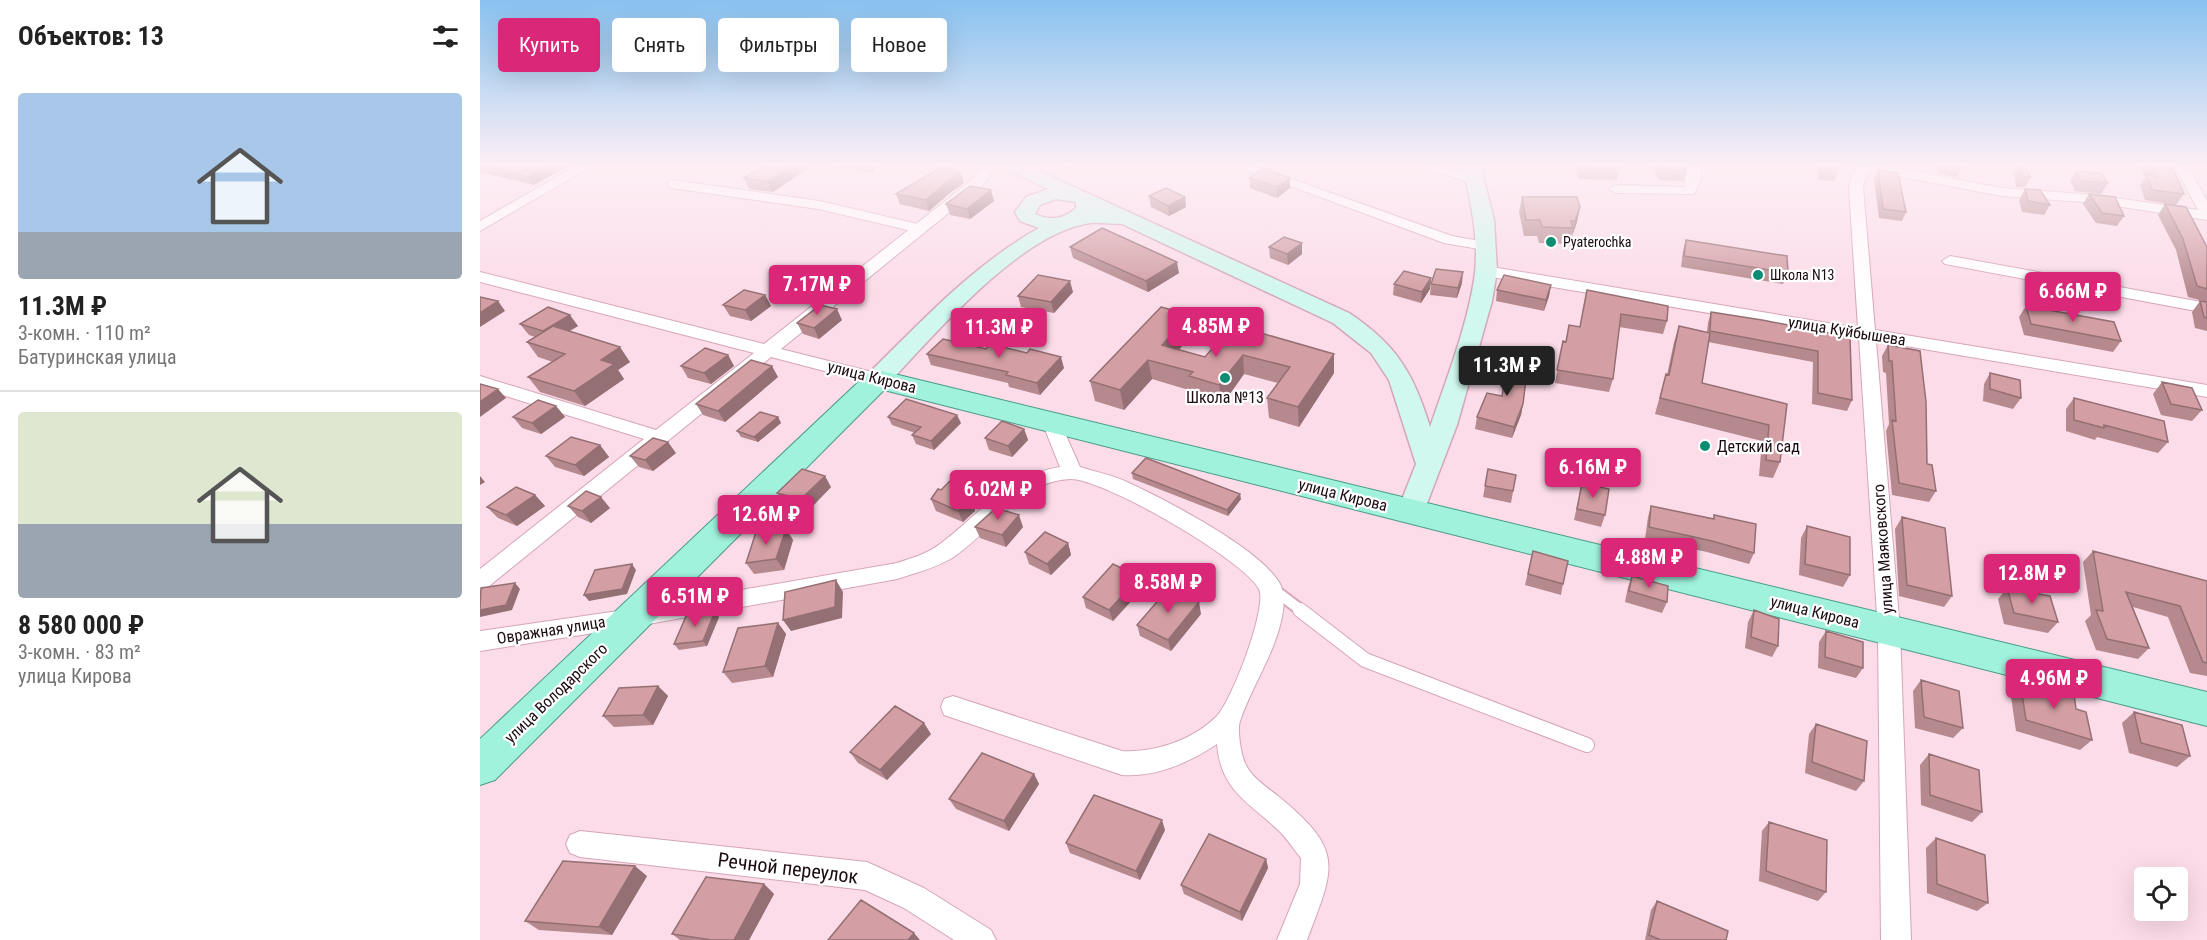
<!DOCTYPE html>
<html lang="ru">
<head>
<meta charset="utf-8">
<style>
	:root { --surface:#fff; --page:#f6f6f6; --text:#222; --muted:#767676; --line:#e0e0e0; --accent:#db2777 }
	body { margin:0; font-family:"Roboto Condensed",sans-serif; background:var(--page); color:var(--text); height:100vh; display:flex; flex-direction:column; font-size:22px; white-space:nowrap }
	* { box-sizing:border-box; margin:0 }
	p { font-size:20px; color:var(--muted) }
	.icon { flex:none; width:33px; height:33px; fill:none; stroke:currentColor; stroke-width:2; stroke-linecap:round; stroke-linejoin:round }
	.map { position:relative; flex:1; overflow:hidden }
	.sheet { display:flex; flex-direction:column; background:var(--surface); width:480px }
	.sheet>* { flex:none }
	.guide { position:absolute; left:18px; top:18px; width:570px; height:54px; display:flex; gap:12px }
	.buttons { position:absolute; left:1654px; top:867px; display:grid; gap:12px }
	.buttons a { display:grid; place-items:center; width:54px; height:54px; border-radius:6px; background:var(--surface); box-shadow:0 6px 24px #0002; font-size:30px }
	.price { position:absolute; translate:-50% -51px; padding:0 14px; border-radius:6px; background:var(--accent); color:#fff; font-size:20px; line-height:39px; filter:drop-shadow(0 2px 3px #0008) }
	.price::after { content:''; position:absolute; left:50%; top:36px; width:18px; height:14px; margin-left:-9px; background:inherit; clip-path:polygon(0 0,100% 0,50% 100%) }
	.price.on { background:#222; color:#fff }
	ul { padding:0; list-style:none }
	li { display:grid; align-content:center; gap:12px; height:318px; padding:0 18px }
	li+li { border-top:2px solid var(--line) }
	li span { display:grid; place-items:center; height:186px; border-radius:6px; color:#555 }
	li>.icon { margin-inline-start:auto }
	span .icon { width:108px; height:108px; fill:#fffc; stroke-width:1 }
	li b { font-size:26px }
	h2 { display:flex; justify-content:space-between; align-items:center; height:72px; padding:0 18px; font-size:26px }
	.tag { padding:0 21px; border-radius:6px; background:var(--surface); box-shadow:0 6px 24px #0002; font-size:21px; line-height:54px }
	.tag.on { background:var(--accent); color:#fff }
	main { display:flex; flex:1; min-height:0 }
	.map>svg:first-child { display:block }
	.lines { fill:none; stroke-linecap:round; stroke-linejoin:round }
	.lane-far2-casing { stroke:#d6a5b9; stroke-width:10 }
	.lane-far1-casing { stroke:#d6a5b9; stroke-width:14 }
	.lane-casing { stroke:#d6a5b9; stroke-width:16 }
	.street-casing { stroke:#d6a5b9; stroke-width:2 }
	.secondary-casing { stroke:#d6a5b9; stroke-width:3 }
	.primary-casing { stroke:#489b86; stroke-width:2 }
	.lane-far2 { stroke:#fff; stroke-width:8 }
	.lane-far1 { stroke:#fff; stroke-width:10 }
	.lane { stroke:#fff; stroke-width:14 }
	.street { fill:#fff; fill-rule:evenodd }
	.secondary { fill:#d0f8ee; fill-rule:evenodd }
	.primary { fill:#a0f2dc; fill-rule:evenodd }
	.wall { fill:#b5898d }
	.shaded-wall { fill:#946f73 }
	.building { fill:#d39fa4; stroke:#946f73; stroke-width:1.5 }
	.poi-dot { fill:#0c8c72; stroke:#fff; stroke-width:2 }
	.labels { text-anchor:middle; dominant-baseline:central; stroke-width:4.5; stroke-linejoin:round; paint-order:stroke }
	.far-poi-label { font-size:14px; fill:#1a0a11; stroke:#fff; text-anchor:start }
	.street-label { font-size:16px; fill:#1a0a11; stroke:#fff }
	.poi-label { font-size:16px; fill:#1a0a11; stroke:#fff }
	.near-street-label { font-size:20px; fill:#1a0a11; stroke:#fff }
</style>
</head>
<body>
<main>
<section class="sheet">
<h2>Объектов: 13<svg class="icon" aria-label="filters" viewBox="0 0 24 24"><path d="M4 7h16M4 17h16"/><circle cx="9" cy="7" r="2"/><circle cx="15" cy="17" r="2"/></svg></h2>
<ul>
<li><span style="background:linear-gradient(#a9c7e8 75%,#9aa5b1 0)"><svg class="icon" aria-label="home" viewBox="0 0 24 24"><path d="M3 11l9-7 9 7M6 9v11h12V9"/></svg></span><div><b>11.3M ₽</b><p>3-комн. · 110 m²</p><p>Батуринская улица</p></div></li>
<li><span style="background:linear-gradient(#dfe7d0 60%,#9aa5b1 0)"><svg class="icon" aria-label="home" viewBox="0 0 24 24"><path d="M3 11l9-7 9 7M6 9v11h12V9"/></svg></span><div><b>8 580 000 ₽</b><p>3-комн. · 83 m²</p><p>улица Кирова</p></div></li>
</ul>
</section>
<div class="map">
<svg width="1727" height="940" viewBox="0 0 1727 940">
	<rect width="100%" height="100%" fill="#fbdce8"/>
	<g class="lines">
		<g class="lane-far2-casing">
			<path id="lane-far2" d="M192 184 339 205 437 228"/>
		</g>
		<g class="lane-far1-casing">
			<path id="lane-far1" d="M793 589 822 611"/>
		</g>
		<g class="lane-casing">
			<path id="lane" d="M820 610 885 660 1107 745"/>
		</g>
		<g class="street-casing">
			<path id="street" d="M99 164H115L0 231V221Z
				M505 164H518L503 185 301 349 404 375 407 379 404 383 398 385 291 357 8 587 0 590V569L164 439 0 388V376L176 430 274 353 0 282V272L284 344 493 179Z
				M770 164 972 236 1005 242 1012 246 1005 250 964 243 767 170 765 167Z
				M931 164H951L999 177 1001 180 994 184Z
				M1208 164H1221V180L1214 194 1136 193 1129 189 1136 185 1204 187Z
				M1371 164H1395L1522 188 1616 195 1718 210 1694 164H1707L1727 201V220L1616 203 1522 196 1390 171 1386 176 1383 187 1395 330 1727 385V397L1396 341 1420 630 1431 940H1401L1398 630 1379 338 1006 276 998 271 1006 266 1378 328 1369 187 1372 175 1378 168Z
				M1470 256 1727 303V313L1465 264 1462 261Z
				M571 416 578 418 580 422 600 467C615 472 633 475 647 482 686 500 781 549 800 584 804 591 804 604 803 611 797 651 773 683 760 721 757 730 761 756 766 765 772 778 788 788 798 796 865 851 855 866 827 940H797L820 884 821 858C813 848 806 837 797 829 766 800 741 790 737 744 708 763 677 777 642 775L464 715 461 707 464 699 473 696 642 751C675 753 713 740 737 716 751 702 788 607 779 589 764 560 623 478 590 479 539 481 511 533 472 558 455 568 436 573 417 579L152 627 0 651V631L152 609 417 563C432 558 447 554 460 544 500 514 527 475 580 467L562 422 564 418Z
				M100 831 387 862 444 888 511 930 516 940H474L424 908 385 890 100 857 90 853 86 844 90 835Z"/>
		</g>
		<g class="secondary-casing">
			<path id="secondary" d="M521 164H544L869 313C916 344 934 374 950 427 966 381 989 321 995 273 999 236 990 199 982 164H1000L1014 220 1017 271 1012 301 977 425 941 519 931 522 921 519 917 512 936 464 909 380 891 353 853 323 642 224C632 224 620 222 610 223 540 233 454 335 407 385L398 387 389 385 386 379 389 373C442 321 493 265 559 228L540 221 535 212 546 197 568 189 524 168ZM576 199 596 202V208C584 219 570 221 555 214L560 205Z"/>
		</g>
		<g class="primary-casing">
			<path id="primary" d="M398 370 1727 692V726L404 390 15 780 0 785V739L388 373Z"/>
		</g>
		<use href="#lane-far2" class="lane-far2"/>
		<use href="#lane-far1" class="lane-far1"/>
		<use href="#lane" class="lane"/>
		<use href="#street" class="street"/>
		<use href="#secondary" class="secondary"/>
		<use href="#primary" class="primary"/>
	</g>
	<path class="wall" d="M0 164H91L54 185 0 172Z
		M287 164 293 192 269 189 264 178Z
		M335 164H396L394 173Z
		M580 164H600L590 168Z
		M1093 164H1136L1140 170 1137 180 1099 179Z
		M1171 164H1203L1206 171 1203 181 1179 180Z
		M1337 164H1358V170L1354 181 1339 180Z
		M1454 164H1480L1482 167 1477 177 1458 174Z
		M1537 164H1542L1551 177 1545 187H1536L1533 170Z
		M1657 164H1690L1704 194 1696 205 1665 200 1660 185 1665 177Z
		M1398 170 1426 212 1422 221 1399 218 1394 179Z
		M1596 171 1628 183 1621 194 1595 191 1590 181Z
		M481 173 484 183 471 192 449 211 420 204 416 194Z
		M769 178H810V188L797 198 770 188Z
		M1545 189 1570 205 1564 215 1542 212 1539 200Z
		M1609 194 1644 216 1637 226 1616 223 1603 204Z
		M669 196 705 197 706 207 689 216 671 207Z
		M1042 197 1100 207 1097 222 1091 237 1090 244 1059 243 1057 236H1044L1039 212Z
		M514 201 490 219 470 215 466 204Z
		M1685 204 1727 247V331L1715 328 1712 312 1720 301 1727 302 1708 297 1696 250 1678 215Z
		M1206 240 1308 273 1303 284 1201 267 1203 251Z
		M590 247 699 273 668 292 593 258Z
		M789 247 822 254 808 265 790 258Z
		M951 278 950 289 941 303 913 295 914 284Z
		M982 283 977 298 950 295 951 284Z
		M1071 285 1069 296 1064 311 1016 301 1017 290Z
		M1107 290 1187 321 1183 334 1139 327 1133 379 1129 392 1075 383 1083 341H1086L1100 327Z
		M593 292 574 313 541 307 538 296Z
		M285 295 291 306 271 321 250 316 243 305Z
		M1546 306 1641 341 1633 352 1544 335 1539 317Z
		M1231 312 1370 337 1372 400 1367 411 1332 404 1333 362 1228 342 1222 383 1307 404 1300 462 1293 478 1279 476 1282 441 1175 414 1186 374 1187 375 1194 342 1199 326 1227 332 1228 323Z
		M362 320 339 339 323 334 317 323Z
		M40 324 98 326 89 331 150 362 138 370 144 379 105 406 60 392 48 377 73 362 58 357 47 342 55 337 49 335Z
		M749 329 854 354V373L819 427 789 418 787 398 798 383 764 374 742 405 712 396V391L672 379 644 410 615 401 610 381 712 334 699 350 725 357Z
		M1408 345 1456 491 1449 502 1412 495 1406 431 1409 424 1406 373 1403 372 1402 356Z
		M506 349 547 353 584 368 560 395 529 387 528 383 451 365 447 354Z
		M248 355 254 366 231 384 208 378 201 366Z
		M1510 373 1541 398 1533 409 1503 401 1504 384Z
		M298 377 245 422 223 415 216 404Z
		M1682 382 1722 410 1712 421 1681 415 1673 394Z
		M1022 396 1043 404 1041 415 1032 438 995 429 997 417Z
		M1594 398 1688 442 1678 453 1617 437 1615 440 1586 431V409Z
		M76 406 85 417 61 434 42 428 33 417Z
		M298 417 301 423 278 442 261 437 257 431Z
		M408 417 481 423 454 450 436 444 432 435 435 433 412 425Z
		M544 429 548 440 532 457 509 450 505 438Z
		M120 445 129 457 104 476 75 467 66 456Z
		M196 453 173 471 159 467 150 456Z
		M652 473 761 499 748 516 653 479Z
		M1036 475 1031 503 1003 497 1005 486Z
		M1102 483 1125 515 1121 527 1094 520Z
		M351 487 328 511 304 504 297 493Z
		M55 495 65 506 37 526 18 518 7 507Z
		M496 498 492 503 495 511 483 522 456 511 451 499Z
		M88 506 130 508 111 523 98 517Z
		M1171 506 1233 519 1234 515 1274 553 1269 564 1227 552 1165 539 1168 517Z
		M1422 517 1472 596 1464 607 1419 596 1415 529Z
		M1327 526 1370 575 1363 587 1319 575 1321 538Z
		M495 527H543L526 547 500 538Z
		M306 529 313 540 304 570 274 574 266 563Z
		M588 543 591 555 571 575 549 564 545 552Z
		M1053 551 1083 584 1081 595 1045 585Z
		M1613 551 1727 581V676L1710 673 1688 617 1653 607 1669 648 1658 659 1616 650 1605 621 1611 615 1603 562Z
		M1152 576 1187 602 1182 613 1145 602 1148 587Z
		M660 577 663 588 633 621 606 608 603 597Z
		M1527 588 1578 622 1568 633 1524 624 1518 599Z
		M1274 610 1298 646 1292 657 1265 648 1268 622Z
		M721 614 691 651 660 636 657 625Z
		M239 617 227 646 199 650 194 644Z
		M298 623 306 634 293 677 252 683 243 672Z
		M1346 631 1383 668 1376 678 1338 668 1339 642Z
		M1441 680 1483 728 1473 738 1435 728 1433 691Z
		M1540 680 1596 709 1612 740 1600 750 1536 731 1530 690Z
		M178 686 188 696 173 725 134 727 123 716Z
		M1654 712 1710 756 1697 767 1649 753 1642 723Z
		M1336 724 1384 781 1376 791 1325 773 1329 734Z
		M451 734 407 780 378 763 370 752Z
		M1449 754 1502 812 1492 822 1441 805 1440 765Z
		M554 774 559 784 529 831 476 809 469 799Z
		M1289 822 1346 892 1338 901 1279 881 1282 831Z
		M685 830 660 880 590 853 586 843Z
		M1456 838 1508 903 1497 911 1447 893 1446 848Z
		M786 859 788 868 762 921 704 894 701 885Z
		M167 876 132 935 59 930 45 921Z
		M284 884 294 894 269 940H200L192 934Z
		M1177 901 1246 940H1165L1171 910Z"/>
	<path class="shaded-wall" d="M70 164H91L54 185 48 177Z
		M315 164H335L293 192 288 182Z
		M390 164H396L394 173Z
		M589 164H600L590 168Z
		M481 173 484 183 471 192 449 211 446 200 468 181Z
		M810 178V188L797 198V187Z
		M511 190 514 201 490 219 487 209Z
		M705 197 706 207 689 216 688 206Z
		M1100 207 1097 222 1092 237 1095 221Z
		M822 243V254L808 265 807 254Z
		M697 262 699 273 668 292 666 281Z
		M983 272 982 283 977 298 978 288Z
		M951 278 950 289 941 303 942 292Z
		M590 281 593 292 574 313 571 302Z
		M1071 285 1069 296 1064 311 1066 300Z
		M285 295 291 306 271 321 265 310Z
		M18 301 25 311 0 327V313Z
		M357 309 362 320 339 339 334 328Z
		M90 315 98 326 72 342 63 331Z
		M710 315 712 334 685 365 682 345Z
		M140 347 150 362 138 370 144 379 105 406 94 391 121 360Z
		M854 354V373L819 427 818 407Z
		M248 355 254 366 231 384 224 373Z
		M763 355 764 374 742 405 739 385Z
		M581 357 584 368 560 395 557 383Z
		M668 360 672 379 644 410 640 390Z
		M292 366 298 377 245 422 238 411Z
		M18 389 26 398 0 417V402Z
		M1043 404 1041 415 1032 438 1034 427Z
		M76 406 85 417 61 434 52 423Z
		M477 415 481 423 454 450 451 441Z
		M298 417 301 423 278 442 274 437Z
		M544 429 548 440 532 457 528 446Z
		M188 442 196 453 173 471 165 460Z
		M120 445 129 457 104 476 95 465Z
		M0 476 5 482 0 485Z
		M345 476 351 487 328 511 321 499Z
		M492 487 496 498 492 503 495 511 483 522 478 511 482 497Z
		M760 494 761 499 748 516 747 510Z
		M55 495 65 506 37 526 26 515Z
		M121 497 130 508 111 523 102 511Z
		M539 515 543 527 526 547 522 535Z
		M306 529 313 540 304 570 296 559Z
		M588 543 591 555 571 575 567 564Z
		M152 564 156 570 147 594 109 601 104 595Z
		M660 577 663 588 633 621 629 610Z
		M356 580 363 592 362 618 311 631 303 620Z
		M35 583 40 589 32 610 0 617V610Z
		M719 602 721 614 691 651 688 640Z
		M235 611 239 617 227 646 223 641Z
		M298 623 306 634 293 677 285 666Z
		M178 686 188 696 173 725 163 715Z
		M444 723 451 734 407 780 400 770Z
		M554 774 559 784 529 831 524 821Z
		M682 820 685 830 660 880 656 871Z
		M786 859 788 868 762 921 760 912Z
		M155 866 167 876 132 935 119 927Z
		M284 884 294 894 269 940H254Z
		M434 933 440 940H428Z"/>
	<path class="building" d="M0 164H70L48 177 0 165Z
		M287 164H315L288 182 264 178Z
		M1099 164H1136L1140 170 1101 168Z
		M1178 164H1203L1206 171 1181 170Z
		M1342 164H1358V170H1343Z
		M1464 164H1480L1482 167Z
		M1540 164H1542L1551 177 1542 176Z
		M1670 164H1690L1695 173 1704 194 1672 190 1667 175 1677 177Z
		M462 167 481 173 468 181 446 200 416 194Z
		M783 168 810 178 797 187 769 178Z
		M1398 170 1418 173 1426 212 1403 209Z
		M1596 171 1621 173 1628 183 1601 181Z
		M490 186 511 190 487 209 466 204Z
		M686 188 705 197 688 206 669 196Z
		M1545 189 1560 190 1570 205 1548 201Z
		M1609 194 1635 197 1644 216 1622 213Z
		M1042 197H1097L1100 207 1095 221H1091L1093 228 1062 227 1060 220H1046Z
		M1685 204 1706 207 1727 247V289L1717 286 1703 239Z
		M622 228 697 262 666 281 590 247Z
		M804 237 822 243 807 254 789 247Z
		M1206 240 1307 256 1308 273 1204 256Z
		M956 269 983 272 978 288 951 284Z
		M924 271 951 278 942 292 914 284Z
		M558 275 590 281 571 302 538 296Z
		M1024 275 1071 285 1066 300 1017 290Z
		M264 290 285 295 265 310 243 305Z
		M1107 290 1188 306 1187 321 1141 314 1133 379 1077 370 1083 341 1086 342 1089 325 1100 327Z
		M0 297 18 301 0 313Z
		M1720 301 1727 302V318L1724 317Z
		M340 305 357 309 334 328 317 323Z
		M1546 306 1634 322 1641 341 1551 324Z
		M68 307 90 315 63 331 40 324Z
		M681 307 710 315 682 345 725 357 749 329 771 335 774 331 854 354 818 407 787 398 810 367 763 355 739 385 709 376 713 372 668 360 640 390 610 381Z
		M1231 312 1282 320 1370 337 1372 400 1338 393V351L1230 331Z
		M73 326 140 347 121 360 134 364 94 391 48 377 85 354 47 342Z
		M1199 326 1230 333 1222 383 1307 404 1300 462 1286 460 1289 425 1180 398 1186 374 1189 375Z
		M463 339 506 349 510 344 547 353 550 349 581 357 557 383 526 375 528 372 447 354Z
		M1408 345 1440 351 1446 402 1447 464 1452 465 1456 491 1419 483 1412 420 1416 421 1412 361H1409Z
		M225 348 248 355 224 373 201 366Z
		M271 360 292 366 238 411 216 404Z
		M1028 360 1048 363 1043 404 1034 427 997 417 1007 393 1022 396Z
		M1510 373 1540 380 1541 398 1510 389Z
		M1682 382 1712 388 1722 410 1691 404Z
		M0 384 18 389 0 402Z
		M1594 398 1684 421 1688 442 1624 425V428L1594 420Z
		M426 399 477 415 451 441 432 435 441 427 408 417Z
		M58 400 76 406 52 423 33 417Z
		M280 412 298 417 274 437 257 431Z
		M522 421 544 429 528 446 505 438Z
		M91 437 120 445 95 465 66 456Z
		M173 438 188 442 165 460 150 456Z
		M666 458 760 494 747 510 652 473Z
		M322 469 345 476 321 499 297 493Z
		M1008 469 1036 475 1033 491 1005 486Z
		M472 479 492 487 482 497 491 500 478 511 451 499 458 489 461 490Z
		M1102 483 1129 489 1125 515 1097 509Z
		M36 487 55 495 26 515 7 507Z
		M106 491 121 497 102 511 88 506Z
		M1171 506 1234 519V515L1276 524 1274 553 1232 541 1169 527Z
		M516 508 539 515 522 535 495 527Z
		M1422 517 1465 528 1472 596 1427 585Z
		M1327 526 1370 537V575L1325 564Z
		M306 529 296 559 266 563 276 532Z
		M565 532 588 543 567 564 545 552Z
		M1053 551 1088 561 1083 584 1048 574Z
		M1613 551 1727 581V663L1723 662 1700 606 1646 592 1669 648 1627 639 1616 610 1623 611Z
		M152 564 142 589 104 595 115 570Z
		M633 564 660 577 629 610 603 597Z
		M1152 576 1188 586 1187 602 1149 591Z
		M356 580 355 607 303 620 305 592Z
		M35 583 26 605 0 610 1 588Z
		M689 588 719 602 688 640 657 625Z
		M1527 588 1570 596 1578 622 1534 613Z
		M1274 610 1299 619 1298 646 1271 637Z
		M235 611 223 641 194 644 207 614Z
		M298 623 285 666 243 672 258 628Z
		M1346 631 1383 642V668L1345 657Z
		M1441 680 1479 691 1483 728 1444 717Z
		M1540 680 1594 695 1596 709 1606 712 1612 740 1546 720Z
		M178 686 163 715 123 716 139 688Z
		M415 706 444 723 400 770 370 752Z
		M1654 712 1702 725 1710 756 1661 743Z
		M1336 724 1387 741 1384 781 1332 762Z
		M502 753 554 774 524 821 469 799Z
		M1449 754 1499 770 1502 812 1450 795Z
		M614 795 682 820 656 871 586 843Z
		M1289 822 1347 840 1346 892 1286 871Z
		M729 834 786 859 760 912 701 885Z
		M1456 838 1505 855 1508 903 1457 884Z
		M83 861 155 866 119 927 45 921Z
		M226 877 284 884 254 940H232L192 934Z
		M381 900 434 933 428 940H348Z
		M1177 901 1248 931 1246 940H1181L1169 935Z"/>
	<linearGradient id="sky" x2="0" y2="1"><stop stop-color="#88c2f0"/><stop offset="0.56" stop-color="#fdeff5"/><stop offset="1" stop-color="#fdeff5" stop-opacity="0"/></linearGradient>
	<rect width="1727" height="295" fill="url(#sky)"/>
	<g class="poi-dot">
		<circle cx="1071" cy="242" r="6"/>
		<circle cx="1278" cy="275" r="6"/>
		<circle cx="745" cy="378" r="6"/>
		<circle cx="1225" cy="446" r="6"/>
	</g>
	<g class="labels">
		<g class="far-poi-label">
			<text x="1083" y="242">Pyaterochka</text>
			<text x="1290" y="275">Школа N13</text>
		</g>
		<g class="street-label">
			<text transform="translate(1367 331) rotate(9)">улица Куйбышева</text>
			<text transform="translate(392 377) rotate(14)">улица Кирова</text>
			<text transform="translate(863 495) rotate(14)">улица Кирова</text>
			<text transform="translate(1403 549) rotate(-94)">улица Маяковского</text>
			<text transform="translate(1335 612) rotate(14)">улица Кирова</text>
			<text transform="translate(71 630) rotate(-9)">Овражная улица</text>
			<text transform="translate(76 693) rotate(-44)">улица Володарского</text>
		</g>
		<g class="poi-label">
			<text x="745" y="397">Школа №13</text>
			<text x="1237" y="446" text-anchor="start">Детский сад</text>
		</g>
		<g class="near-street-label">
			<text transform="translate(308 868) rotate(7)">Речной переулок</text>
		</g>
	</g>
</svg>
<div class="buttons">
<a><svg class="icon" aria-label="locate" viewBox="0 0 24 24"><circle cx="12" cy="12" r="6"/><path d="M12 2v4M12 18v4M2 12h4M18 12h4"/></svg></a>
</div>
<b class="price" style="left:337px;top:316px">7.17M ₽</b>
<b class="price" style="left:1593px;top:323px">6.66M ₽</b>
<b class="price" style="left:736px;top:358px">4.85M ₽</b>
<b class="price" style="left:519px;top:359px">11.3M ₽</b>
<b class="price on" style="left:1027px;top:397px">11.3M ₽</b>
<b class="price" style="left:1113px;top:499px">6.16M ₽</b>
<b class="price" style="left:518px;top:521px">6.02M ₽</b>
<b class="price" style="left:286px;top:546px">12.6M ₽</b>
<b class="price" style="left:1169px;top:589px">4.88M ₽</b>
<b class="price" style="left:1552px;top:605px">12.8M ₽</b>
<b class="price" style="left:688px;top:614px">8.58M ₽</b>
<b class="price" style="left:215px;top:628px">6.51M ₽</b>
<b class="price" style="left:1574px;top:710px">4.96M ₽</b>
<div class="guide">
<a class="tag on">Купить</a>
<a class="tag">Снять</a>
<a class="tag">Фильтры</a>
<a class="tag">Новое</a>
</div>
</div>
</main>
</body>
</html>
